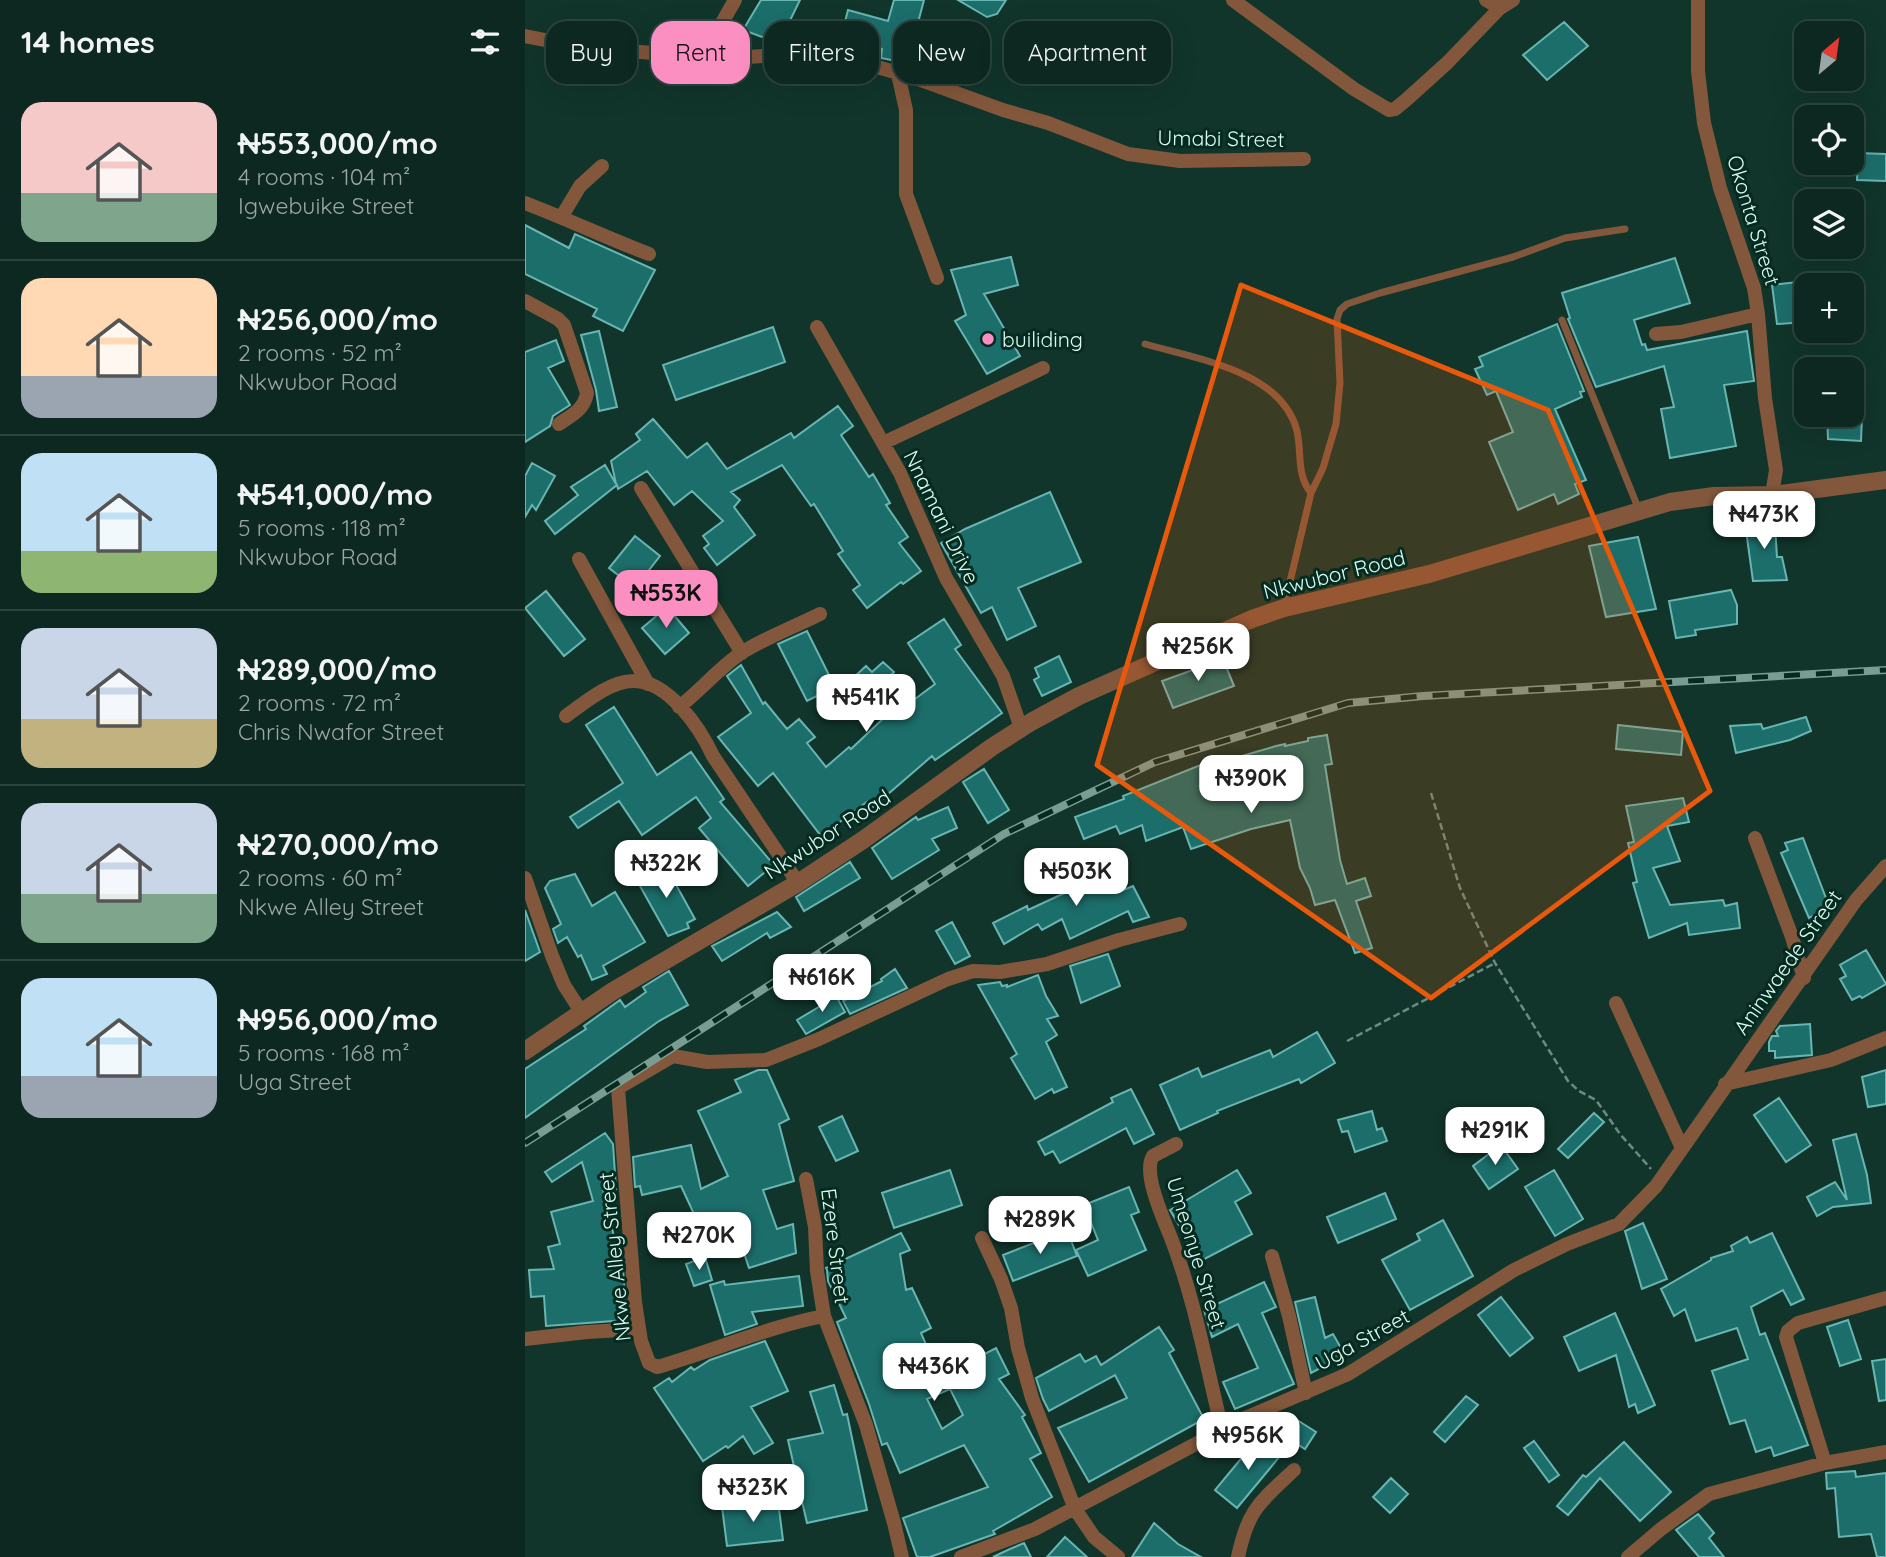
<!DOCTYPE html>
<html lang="en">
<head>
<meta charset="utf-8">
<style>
	:root { --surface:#0d2820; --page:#1b342d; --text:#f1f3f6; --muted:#9aa6a5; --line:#2d443e; --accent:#fc8fc1 }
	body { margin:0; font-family:Quicksand,sans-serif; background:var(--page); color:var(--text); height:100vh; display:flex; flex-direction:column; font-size:26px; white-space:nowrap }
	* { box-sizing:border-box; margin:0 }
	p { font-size:23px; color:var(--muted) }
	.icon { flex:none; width:38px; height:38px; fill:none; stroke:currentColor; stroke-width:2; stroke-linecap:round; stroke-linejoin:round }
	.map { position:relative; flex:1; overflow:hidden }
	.side { display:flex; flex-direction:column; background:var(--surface); width:525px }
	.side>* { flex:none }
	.top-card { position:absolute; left:21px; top:21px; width:665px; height:63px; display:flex; gap:14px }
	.needle { width:46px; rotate:29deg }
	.fabs { position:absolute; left:1269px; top:21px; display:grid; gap:14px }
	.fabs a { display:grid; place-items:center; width:70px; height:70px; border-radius:14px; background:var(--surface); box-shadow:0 7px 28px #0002,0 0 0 2px var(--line); font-size:35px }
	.price { position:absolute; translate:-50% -60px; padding:0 16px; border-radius:14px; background:#fff; color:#222; font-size:23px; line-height:46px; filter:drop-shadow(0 2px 4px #0008) }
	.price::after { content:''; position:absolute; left:50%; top:42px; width:21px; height:16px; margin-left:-10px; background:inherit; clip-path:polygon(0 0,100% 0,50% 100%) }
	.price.current { background:var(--accent); color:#111 }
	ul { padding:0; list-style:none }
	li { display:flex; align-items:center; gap:21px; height:175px; padding:0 21px }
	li+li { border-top:2px solid var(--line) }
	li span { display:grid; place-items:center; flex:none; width:196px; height:140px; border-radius:21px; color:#555 }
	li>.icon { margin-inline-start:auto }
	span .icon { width:84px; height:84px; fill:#fffc; stroke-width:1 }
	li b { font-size:30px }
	h2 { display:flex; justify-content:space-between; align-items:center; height:84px; padding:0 21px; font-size:30px }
	.chip { padding:0 24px; border-radius:21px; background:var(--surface); box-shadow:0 7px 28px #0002,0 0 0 2px var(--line); font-size:24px; line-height:63px }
	.chip.current { background:var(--accent); color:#111 }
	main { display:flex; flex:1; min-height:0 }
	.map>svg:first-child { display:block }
	.building { fill:#1c6e6b; stroke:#69b5b1; stroke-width:2; fill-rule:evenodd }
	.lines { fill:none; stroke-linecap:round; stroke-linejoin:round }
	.path { stroke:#6a8d82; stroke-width:2.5; stroke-dasharray:7 3.5; stroke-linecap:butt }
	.service { stroke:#83573c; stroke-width:7 }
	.minor { stroke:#83573c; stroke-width:14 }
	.tertiary { stroke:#83573c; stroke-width:18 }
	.rail-casing { stroke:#7a9d92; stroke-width:8 }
	.rail { stroke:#052b21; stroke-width:5; stroke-dasharray:16; stroke-linecap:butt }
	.marked { fill:#e8590c; fill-opacity:0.2; stroke:#e8590c; stroke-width:5; stroke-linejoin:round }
	.poi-dot { fill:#fc8fc1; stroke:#052b21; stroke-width:2.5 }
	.labels { text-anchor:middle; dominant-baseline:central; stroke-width:6; stroke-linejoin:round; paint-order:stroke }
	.street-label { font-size:21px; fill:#dafbef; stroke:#052b21 }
	.poi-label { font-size:21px; fill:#dafbef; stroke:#052b21; text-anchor:start }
</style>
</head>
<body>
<main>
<section class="side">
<h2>14 homes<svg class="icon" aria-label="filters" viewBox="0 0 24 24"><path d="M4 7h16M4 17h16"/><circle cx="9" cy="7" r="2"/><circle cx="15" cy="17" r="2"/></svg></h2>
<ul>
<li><span style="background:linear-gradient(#f6c9c9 65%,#7fa58c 0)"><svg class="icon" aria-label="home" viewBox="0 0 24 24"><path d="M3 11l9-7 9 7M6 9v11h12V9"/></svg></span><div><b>₦553,000/mo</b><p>4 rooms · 104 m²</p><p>Igwebuike Street</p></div></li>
<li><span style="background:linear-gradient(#ffd9b3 70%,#9aa5b1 0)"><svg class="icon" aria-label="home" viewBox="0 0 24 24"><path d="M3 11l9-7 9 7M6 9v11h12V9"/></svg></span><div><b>₦256,000/mo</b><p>2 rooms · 52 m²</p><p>Nkwubor Road</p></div></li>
<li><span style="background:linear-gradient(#bfe0f5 70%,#8fb573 0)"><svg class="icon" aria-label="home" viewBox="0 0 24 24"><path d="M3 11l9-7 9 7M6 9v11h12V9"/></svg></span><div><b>₦541,000/mo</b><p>5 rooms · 118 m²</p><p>Nkwubor Road</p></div></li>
<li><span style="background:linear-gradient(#c9d6e8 65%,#c2b280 0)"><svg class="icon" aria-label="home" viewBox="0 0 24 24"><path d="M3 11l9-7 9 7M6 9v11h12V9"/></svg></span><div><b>₦289,000/mo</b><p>2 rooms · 72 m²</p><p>Chris Nwafor Street</p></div></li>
<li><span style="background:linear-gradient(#c9d6e8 65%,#7fa58c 0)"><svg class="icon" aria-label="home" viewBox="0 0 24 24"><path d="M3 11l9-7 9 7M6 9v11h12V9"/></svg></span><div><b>₦270,000/mo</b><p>2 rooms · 60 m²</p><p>Nkwe Alley Street</p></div></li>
<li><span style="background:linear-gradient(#bfe0f5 70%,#9aa5b1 0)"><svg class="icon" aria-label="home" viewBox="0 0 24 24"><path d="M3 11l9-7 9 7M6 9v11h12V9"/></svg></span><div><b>₦956,000/mo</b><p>5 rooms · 168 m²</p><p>Uga Street</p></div></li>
</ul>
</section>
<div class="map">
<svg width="1361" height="1557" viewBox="0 0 1361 1557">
	<rect width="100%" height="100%" fill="#11352b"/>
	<path class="building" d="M236 0H275L254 43 218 30Z
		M369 0H399L386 49 376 53V62L356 58 357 49 334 42 333 48 321 45 322 39 316 37 323 10 363 21Z
		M433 0H481L472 14 462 17Z
		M1039 22 1063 46 1022 80 998 55Z
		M1333 153 1361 154V181L1332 180Z
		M0 225 44 248 50 234 130 270 98 331 68 316 72 309 0 274Z
		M486 257 493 285 459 294 495 356 462 374 430 321 441 315 426 270Z
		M1150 258 1165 303 1109 320 1117 345 1120 344 1122 350 1222 331 1229 381 1199 385 1211 446 1145 458 1136 409 1149 407 1139 366 1071 387 1043 319 1045 318 1037 293Z
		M1281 281V322L1252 324 1247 285Z
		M1032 324 1059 391 1055 392 1057 397 1030 409 1061 480 1050 484 1054 494 1033 504 1029 494 993 510 964 442 988 432 971 391 962 395 950 369 958 366 954 357Z
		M248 327 260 362 151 400 138 365Z
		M74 331 92 407 74 411 71 390 56 335Z
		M31 340 39 361 23 368 45 405 28 416 25 426 0 442V352Z
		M313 406 328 426 316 435 344 477 348 474 365 503 361 505 383 537 374 543 396 571 378 584 376 582 342 608 328 590 335 585 313 554 318 551 289 504 286 506 257 465 206 492 215 500 209 507 230 535 192 565 179 548 184 544 178 536 198 521 167 491 149 505 122 471 93 489 92 485 30 534 20 521 53 495 46 487 80 465 91 484 86 461 115 440 111 434 128 419 162 458 182 443 202 469 266 433 269 438Z
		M1302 415H1337L1336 441 1303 439Z
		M7 463 30 476 11 510 7 505 0 517V476Z
		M525 492 556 562 493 588 511 626 482 640 467 607 456 613 416 543 440 529Z
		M1219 516 1250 525 1252 557H1257L1262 580 1228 581Z
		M110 536 135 556 110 588 84 568Z
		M1113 537 1131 609 1081 617 1064 546Z
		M1206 590 1212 605V624L1170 630 1171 635 1151 638 1144 601Z
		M21 591 60 639 39 656 0 608Z
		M142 607 164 633 140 654 117 628Z
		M419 619 436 645 430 649 477 713 410 760 407 756 348 807 343 801 296 836 248 773 233 786 193 737 226 713 202 676 216 665 238 704 240 702 262 729 274 719 290 737 282 743 301 767 324 747 326 749 362 715 327 679 341 666 347 672 358 662 369 672 362 679 386 702 410 684 383 643Z
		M282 631 310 687 282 701 253 644Z
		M534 656 546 682 517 696 509 680 514 677 510 668Z
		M698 659 709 686 648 708 637 681Z
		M89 707 132 775 166 752 199 799 195 802 249 865 223 886 174 828 186 818 171 797 117 835 94 801 53 828 45 817 98 783 61 725Z
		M1281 717 1286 731 1265 740 1211 753 1205 726 1236 724 1238 729Z
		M1093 725 1158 732 1156 755 1091 749Z
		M802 735 807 764 800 765 815 860 822 884 840 878 846 896 831 901 847 948 830 953 810 900 790 905 785 888 775 868 765 820 726 829 666 849 658 827 621 841 617 825 595 834 591 826 559 839 550 817 599 799 598 796 678 764 679 767 751 746 760 744V746L783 741V738Z
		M459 769 484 810 463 823 438 782Z
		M1158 798 1164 822 1142 826 1155 861 1128 868 1145 905 1198 900 1200 906 1212 903 1215 928 1164 935 1162 923 1124 938 1108 883 1112 882 1103 843 1109 842 1101 806Z
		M423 807 432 828 407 839 414 850 367 879 347 848 391 817 393 820Z
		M1278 838 1304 906 1284 918 1256 853 1263 850 1260 843Z
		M325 862 335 878 279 911 271 897Z
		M139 863 170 919 162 923 164 928 143 936 111 879Z
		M557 869 566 879 581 870 591 893 608 886 624 917 608 922 603 911 545 939 537 919 517 930 513 924 479 944 468 923 502 906 503 910 546 890 539 879Z
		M50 874 67 906 90 892 120 942 78 966 82 974 67 980 56 955 53 957 42 937 33 943 28 929 36 924 20 888 25 881Z
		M0 910 15 952 0 961Z
		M252 912 266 927 245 938 242 933 197 961 187 946Z
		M427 922 445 956 430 964 411 931Z
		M1341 950 1361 984 1337 998 1335 996 1327 1000 1315 979 1321 976 1315 965Z
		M583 954 595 986 556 1003 545 966Z
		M370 969 382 988 325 1014 318 1001 357 981 356 979Z
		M144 971 163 1005 134 1021 0 1118V1069L61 1029 59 1026 95 1000 100 1007 121 992 118 987Z
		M513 975 521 996 533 1016 522 1019 532 1035 521 1042 542 1087 529 1093 527 1089 510 1099 486 1058 492 1054 453 985 475 982 477 986 482 985V987Z
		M310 994 320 1012 281 1034 272 1020 297 1005 295 1002Z
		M1285 1024 1287 1055 1250 1058V1051H1244V1042L1247 1036H1253L1251 1031 1255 1026Z
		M792 1032 810 1063 776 1083 774 1079 692 1111 693 1113 655 1130 635 1085 673 1068 677 1077 745 1050 748 1057Z
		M233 1070H242L264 1119 254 1124 269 1181 238 1190 252 1229 268 1224 271 1253 224 1268 214 1238 209 1240 201 1216 175 1227 156 1186 117 1195 115 1186 110 1187 108 1157 166 1145 176 1189 203 1176 173 1111 216 1092 210 1080Z
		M1361 1070V1104L1343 1107 1337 1077Z
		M606 1089 629 1134 609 1144 601 1128 535 1163 528 1151 520 1155 513 1142 588 1102 586 1098Z
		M1254 1098 1286 1145 1261 1162 1229 1115Z
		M847 1111 852 1130 857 1128 862 1141 830 1152 823 1131 817 1132 813 1120Z
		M1069 1113 1079 1122 1043 1158 1033 1149Z
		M317 1116 333 1151 311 1161 294 1127Z
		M80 1133 88 1144 91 1189 78 1190 94 1258 97 1257 102 1320 21 1326 19 1296 6 1297 4 1270 29 1269 23 1247 35 1244 26 1212 68 1201 57 1162 27 1182 20 1172Z
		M1331 1134 1342 1175 1346 1203 1308 1207 1292 1216 1282 1197 1310 1182 1322 1200 1308 1140Z
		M976 1145 993 1169 964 1189 948 1166Z
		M425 1170 437 1205 369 1228 357 1193Z
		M712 1170 726 1193 710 1202 727 1234 672 1263 660 1240 662 1239 645 1210Z
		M1029 1170 1058 1219 1030 1236 1000 1187Z
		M604 1187 614 1212 606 1215 621 1250 563 1276 551 1250 573 1240 559 1205Z
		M860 1193 871 1219 813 1243 802 1217Z
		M918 1220 948 1276 885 1310 857 1260 895 1240 892 1234Z
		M1118 1223 1142 1279 1117 1289 1100 1231Z
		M542 1230 552 1256 488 1281 478 1255Z
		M376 1233 385 1250 375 1254 381 1290 387 1288 406 1328 396 1333 415 1377 471 1348 484 1374 474 1379 500 1415 497 1417 516 1453 505 1459 527 1497 468 1531 470 1534 405 1557H392L378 1518 463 1487 439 1445 375 1473 362 1443 357 1445 344 1404 312 1322 321 1318 303 1281 302 1270 301 1268ZM425 1389 438 1415 417 1429 402 1399Z
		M1247 1233 1279 1299 1266 1305 1258 1290 1226 1307 1235 1335 1240 1333 1283 1445 1249 1456 1246 1447 1231 1452 1220 1420 1205 1424 1187 1371 1223 1359 1212 1328 1171 1341 1160 1309 1149 1316 1136 1289 1186 1260V1258L1208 1251 1206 1246 1222 1237 1225 1243Z
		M180 1257 187 1280 169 1286 161 1264Z
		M274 1276 278 1306 227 1312 232 1324 200 1335 185 1285 199 1281 200 1285Z
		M739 1282 751 1307 737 1313 769 1384 710 1409 698 1382 733 1368 713 1324 687 1337 679 1310Z
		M790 1297 800 1338 808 1334 820 1355 786 1373 770 1302Z
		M976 1297 1008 1338 985 1356 953 1315Z
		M1090 1313 1130 1405 1113 1413 1110 1404 1104 1407 1091 1355 1054 1371 1039 1337Z
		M1323 1320 1336 1359 1315 1366 1302 1327Z
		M634 1327 649 1350 644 1353 679 1419 564 1482 533 1428 602 1398 590 1375 524 1411 518 1399 511 1378 555 1354 560 1362 571 1356 576 1365Z
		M240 1341 263 1391 226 1407 248 1443 229 1454 218 1436 203 1448 201 1446 178 1461 129 1388 144 1378 147 1382 166 1367 169 1370 185 1360Z
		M1361 1359V1400L1354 1401 1347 1361Z
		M309 1385 318 1415 322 1414 342 1510 282 1523 263 1440 298 1433 285 1392Z
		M941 1396 953 1405 920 1442 909 1432Z
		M769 1418 791 1432 780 1449 758 1435Z
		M734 1437 756 1455 712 1508 690 1490Z
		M1009 1441 1034 1475 1024 1482 999 1448Z
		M1099 1442 1146 1492 1115 1521 1075 1478 1043 1515 1032 1506 1058 1475 1061 1477Z
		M1330 1471 1331 1477 1361 1473V1557H1352L1346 1534 1314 1537 1310 1488 1302 1489 1301 1473Z
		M866 1478 883 1494 865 1513 848 1497Z
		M253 1501 258 1540 202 1546 197 1507Z
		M1173 1514 1189 1533 1184 1538 1199 1557H1174L1151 1530Z
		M629 1523 653 1544 676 1557H607Z
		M540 1537 562 1557H522Z
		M499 1543 506 1557H468L485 1549Z"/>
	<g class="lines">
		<path class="path" d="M906 793 935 888 970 963 1043 1081 1054 1091 1071 1100 1095 1134 1126 1169
			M822 1041 970 963"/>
		<path class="service" d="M1037 320 1114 510
			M620 344C672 359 757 371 772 431 777 453 771 474 786 493
			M759 607 786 493 798 468 811 424 815 383 812 319 815 310 822 304 855 293 988 257 1040 238 1100 229"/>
		<path class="minor" d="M708 0 829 89 864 110 870 109 881 100 922 63 975 8 988 0
			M961 0 975 8
			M1173 0V71L1179 123 1195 188 1229 288 1233 314 1240 398 1251 470 1247 495
			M0 36 61 48 156 55 222 57 276 54 318 57 390 78 478 110 523 123 603 154 655 161 779 159
			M181 55 186 42 210 0
			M373 74 381 110V194L412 278
			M0 203C42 219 82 238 124 254
			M37 216 55 186 77 166
			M0 301 33 319 39 325 62 393C59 410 47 415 34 424
			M292 327 375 473 421 578 478 676 496 728
			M1131 334 1156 332 1233 314
			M358 443 518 368
			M116 488 217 653
			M54 559 123 684
			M154 707C176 690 193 669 216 653 240 638 269 627 295 614
			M41 716C59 703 85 681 108 681 143 680 175 728 188 756L273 883
			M1230 838 1267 937 1279 978
			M0 878 27 956 39 985 57 1013
			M1091 1003 1157 1148
			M1200 1084 1306 1060 1361 1038
			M651 1144 628 1156C617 1173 639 1220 646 1238 670 1300 681 1365 697 1429
			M281 1179 290 1227 292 1271 299 1316 341 1425 369 1523 377 1557
			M457 1238 476 1279 486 1308 493 1348 507 1398 550 1509 569 1537 593 1557
			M747 1256 764 1316 781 1393
			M299 1316C242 1327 188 1351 132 1367L124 1363 116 1341 110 1302 93 1088 148 1056 182 1062 241 1060 294 1039 423 979 448 971 475 972 522 964 594 940 655 924
			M0 1339 62 1332 114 1329
			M1300 1463 1361 1452
			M436 1557 510 1529 718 1419 823 1374 989 1270 1042 1244 1094 1224 1131 1186 1331 900 1361 866
			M713 1557C723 1509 735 1502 769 1470
			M1103 1557 1136 1529 1184 1494 1300 1463 1261 1337 1263 1331 1273 1323 1361 1298"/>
		<path class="tertiary" d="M0 1051 88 991 273 883 338 840 467 747 506 722 554 696 727 619 759 608 904 574 1145 502 1189 496 1247 495 1361 480"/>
		<g class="rail-casing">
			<path id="rail" d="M0 1143 479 834 630 762 823 703 898 696 1361 670"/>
		</g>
		<use href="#rail" class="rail"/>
	</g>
	<path class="marked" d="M716 285 1023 410 1185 791 906 998 572 765Z"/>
	<circle class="poi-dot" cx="463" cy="339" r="7"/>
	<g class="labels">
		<g class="street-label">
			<text transform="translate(696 138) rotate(1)">Umabi Street</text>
			<text transform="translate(1229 220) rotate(73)">Okonta Street</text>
			<text transform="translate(417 517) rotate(64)">Nnamani Drive</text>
			<text transform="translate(809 574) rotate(-14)">Nkwubor Road</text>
			<text transform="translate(302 834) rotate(-33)">Nkwubor Road</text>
			<text transform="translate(1262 962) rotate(-55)">Aninwaede Street</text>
			<text transform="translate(311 1246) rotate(83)">Ezere Street</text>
			<text transform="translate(672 1253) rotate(73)">Umeonye Street</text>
			<text transform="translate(89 1257) rotate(-96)">Nkwe Alley Street</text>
			<text transform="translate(837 1339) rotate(-29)">Uga Street</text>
		</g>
		<g class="poi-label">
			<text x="477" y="339">builiding</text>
		</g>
	</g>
</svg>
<div class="fabs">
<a><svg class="needle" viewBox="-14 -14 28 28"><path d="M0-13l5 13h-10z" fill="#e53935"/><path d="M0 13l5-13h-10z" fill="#9aa6a5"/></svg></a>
<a><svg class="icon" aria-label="locate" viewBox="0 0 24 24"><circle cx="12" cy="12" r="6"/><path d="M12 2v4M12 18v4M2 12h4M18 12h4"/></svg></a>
<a><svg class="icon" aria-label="layers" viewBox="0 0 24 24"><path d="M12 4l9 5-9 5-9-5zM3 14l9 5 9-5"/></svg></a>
<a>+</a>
<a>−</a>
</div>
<b class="price" style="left:1239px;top:551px">₦473K</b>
<b class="price current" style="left:141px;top:630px">₦553K</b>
<b class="price" style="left:673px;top:683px">₦256K</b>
<b class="price" style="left:341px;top:734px">₦541K</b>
<b class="price" style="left:726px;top:815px">₦390K</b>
<b class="price" style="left:141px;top:900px">₦322K</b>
<b class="price" style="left:551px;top:908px">₦503K</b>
<b class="price" style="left:297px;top:1014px">₦616K</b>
<b class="price" style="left:970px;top:1167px">₦291K</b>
<b class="price" style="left:515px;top:1256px">₦289K</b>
<b class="price" style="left:174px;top:1272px">₦270K</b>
<b class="price" style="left:409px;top:1403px">₦436K</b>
<b class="price" style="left:723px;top:1472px">₦956K</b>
<b class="price" style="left:228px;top:1524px">₦323K</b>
<div class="top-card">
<a class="chip">Buy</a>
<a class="chip current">Rent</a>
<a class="chip">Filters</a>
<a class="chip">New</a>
<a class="chip">Apartment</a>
</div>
</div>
</main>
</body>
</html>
